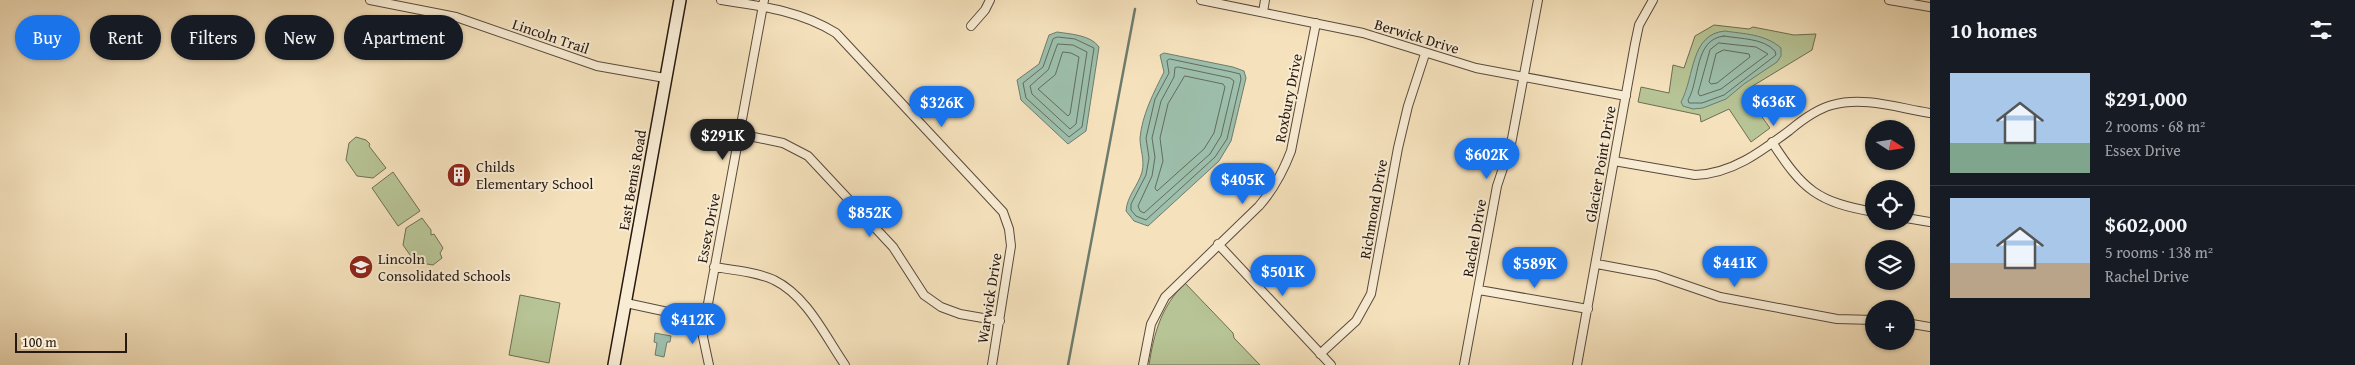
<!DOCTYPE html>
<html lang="en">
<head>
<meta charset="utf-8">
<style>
	:root { --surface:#171b24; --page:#20242c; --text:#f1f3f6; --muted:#9ea1a6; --line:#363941; --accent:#1a73e8 }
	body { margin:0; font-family:"Gentium Book Plus",serif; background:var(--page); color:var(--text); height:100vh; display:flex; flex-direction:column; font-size:19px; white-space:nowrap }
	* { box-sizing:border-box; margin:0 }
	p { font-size:16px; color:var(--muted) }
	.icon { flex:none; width:28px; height:28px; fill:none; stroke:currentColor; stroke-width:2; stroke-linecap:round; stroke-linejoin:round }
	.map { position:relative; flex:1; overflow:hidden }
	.side { display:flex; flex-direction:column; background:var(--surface); width:425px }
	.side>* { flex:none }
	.guide { position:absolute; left:15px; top:15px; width:475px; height:45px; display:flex; gap:10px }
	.needle { width:32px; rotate:102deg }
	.buttons { position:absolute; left:1865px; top:120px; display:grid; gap:10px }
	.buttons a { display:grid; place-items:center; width:50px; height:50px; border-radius:50%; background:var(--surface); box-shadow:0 1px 4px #0004; font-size:25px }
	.scale { position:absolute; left:15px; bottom:12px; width:112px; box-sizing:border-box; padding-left:5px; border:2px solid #271810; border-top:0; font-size:14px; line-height:18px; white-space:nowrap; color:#271810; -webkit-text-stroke:4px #f8ecd4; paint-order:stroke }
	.price { position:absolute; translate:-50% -42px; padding:0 11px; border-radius:18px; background:var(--accent); color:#fff; font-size:16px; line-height:32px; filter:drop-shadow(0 1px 2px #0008) }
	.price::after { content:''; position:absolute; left:50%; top:30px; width:15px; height:11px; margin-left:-8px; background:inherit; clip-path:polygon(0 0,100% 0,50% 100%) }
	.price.on { background:#222; color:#fff }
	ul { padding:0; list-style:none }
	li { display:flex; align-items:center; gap:15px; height:125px; padding:0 20px }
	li+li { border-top:1px solid var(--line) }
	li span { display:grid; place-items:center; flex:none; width:140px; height:100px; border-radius:0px; color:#555 }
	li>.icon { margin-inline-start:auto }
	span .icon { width:60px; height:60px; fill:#fffc; stroke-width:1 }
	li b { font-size:21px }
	h2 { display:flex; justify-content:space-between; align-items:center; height:60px; padding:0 20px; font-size:21px }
	.tag { padding:0 18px; border-radius:22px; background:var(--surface); box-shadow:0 1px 4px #0004; font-size:18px; line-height:45px }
	.tag.on { background:var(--accent); color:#fff }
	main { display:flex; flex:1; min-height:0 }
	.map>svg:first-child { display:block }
	.green { fill:#b7c495; stroke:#6f6e52 }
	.water { fill:#9dbfac; stroke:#6e7c6e }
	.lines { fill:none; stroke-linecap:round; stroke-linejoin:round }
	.shore { stroke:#626c5e; stroke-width:1 }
	.stream { stroke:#6e7c6e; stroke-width:2.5 }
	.street-casing { stroke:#5a4a3b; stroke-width:10 }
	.secondary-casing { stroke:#271810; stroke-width:14 }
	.street { stroke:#f8ecd4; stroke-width:8 }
	.secondary { stroke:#f8ecd4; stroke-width:11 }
	.labels { text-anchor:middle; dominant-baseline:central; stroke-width:4; stroke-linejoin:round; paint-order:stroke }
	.street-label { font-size:15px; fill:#271810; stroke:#f8ecd4 }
	.poi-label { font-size:15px; fill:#271810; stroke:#f8ecd4; text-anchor:start }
</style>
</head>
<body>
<main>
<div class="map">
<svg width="1930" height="365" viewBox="0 0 1930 365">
	<rect width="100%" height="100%" fill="#f5e2bd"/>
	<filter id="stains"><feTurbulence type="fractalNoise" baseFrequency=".004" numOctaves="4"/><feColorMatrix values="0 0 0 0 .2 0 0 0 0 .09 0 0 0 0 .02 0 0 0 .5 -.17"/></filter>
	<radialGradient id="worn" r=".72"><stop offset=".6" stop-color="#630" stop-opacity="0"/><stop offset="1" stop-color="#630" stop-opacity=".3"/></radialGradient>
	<path class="green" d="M1714 25 1749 29 1753 27 1794 35 1816 34 1812 50 1751 87 1747 96 1770 128 1751 142 1729 109 1701 122 1700 115 1638 102 1641 87 1669 93 1673 65 1684 68 1695 36Z
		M356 137 366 140 370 144 369 146 386 168 373 178 357 176 346 160 349 143Z
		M393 172 420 211 398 226 372 188Z
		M422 218 431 230V235L434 234 443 248 440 253 442 258 433 265 415 262 403 245 406 228Z
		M1185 283 1233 333 1234 338 1260 365H1149C1154 333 1161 307 1185 283Z
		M520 295 560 303 549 363 509 355Z"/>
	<path class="water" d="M1725 31C1744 34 1765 34 1781 48V56L1777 62 1744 84 1726 99 1703 108 1693 109 1683 106 1681 102C1695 76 1690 34 1725 31Z
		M1057 32C1070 34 1091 35 1099 47L1086 131 1068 144 1021 100 1017 80 1039 64 1049 35Z
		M1164 53 1233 67 1244 71 1246 78 1231 141 1219 161 1148 226 1134 221 1126 211C1127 196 1138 186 1142 172 1145 159 1140 150 1140 138 1142 115 1154 92 1164 72L1160 55Z
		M655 333 671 336 670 342H667L664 357 655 355 657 343 654 342Z"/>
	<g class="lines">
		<path class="shore" d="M1724 36C1741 39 1763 38 1775 51L1776 55 1724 95 1702 103H1689L1688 100C1700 80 1694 39 1724 36Z
			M1058 37 1075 39 1094 48 1082 127 1069 137 1026 98 1023 83 1043 67 1053 39Z
			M1719 43 1756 47 1768 54 1721 89 1700 96 1698 93 1710 50Z
			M1058 44 1073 45 1087 52 1076 124 1070 129 1032 94 1030 86 1048 70Z
			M1724 50 1749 54 1750 57 1717 83 1711 84 1709 82 1716 54Z
			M1063 52 1071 53 1079 57 1070 114 1068 116 1038 89 1055 75Z
			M1170 59 1232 72 1240 74 1241 79 1227 139 1215 157 1146 220 1136 216 1131 210V204L1146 175 1149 158 1146 138 1155 99 1169 73 1167 61Z
			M1178 67 1230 78 1234 81 1221 136 1210 154 1144 213 1140 211 1138 206 1152 176 1155 157 1152 138 1161 101 1174 77 1175 68Z
			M1185 76 1223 84 1225 87 1214 133 1204 149 1157 191 1155 188 1163 161 1160 138 1168 104Z"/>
		<path class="stream" d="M1068 365 1135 9"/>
		<g class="street-casing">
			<path id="street" d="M370 0 456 17 597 66 665 78
				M721 0C762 6 801 11 836 33L1003 212 1009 229 1011 246 992 365
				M1201 0 1363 33 1476 68 1626 96
				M1889 0 1930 7
				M1263 12 1265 0
				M971 26 985 10 990 0
				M739 134 783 143 808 156 893 247 924 295 941 307 960 314 1000 321
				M1772 142C1803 190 1817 202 1874 212
				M1614 161 1695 175C1732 174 1762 151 1790 130 1802 120 1817 109 1832 105 1864 96 1898 108 1930 113
				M1906 218 1930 222
				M1218 244 1331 365
				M1597 264 1656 275 1720 297 1837 319 1874 320
				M714 267C734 270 756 272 774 280 807 296 825 336 845 365
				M1479 290 1588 309
				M626 303 705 320
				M1906 323 1930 327
				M1320 354 1356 321 1371 294 1398 148 1408 106 1425 54
				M709 365 703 337 705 320 764 0
				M1143 365 1151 324 1165 297 1259 206C1274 189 1283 172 1291 151L1316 23
				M1464 365 1497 186 1511 144 1538 0
				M1577 365 1635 44 1639 25 1653 0"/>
		</g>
		<g class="secondary-casing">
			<path id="secondary" d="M614 365 680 0"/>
		</g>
		<use href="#street" class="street"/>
		<use href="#secondary" class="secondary"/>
	</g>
	<defs>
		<g id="building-disc" transform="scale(1.25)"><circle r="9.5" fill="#8f2418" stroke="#f8ecd4"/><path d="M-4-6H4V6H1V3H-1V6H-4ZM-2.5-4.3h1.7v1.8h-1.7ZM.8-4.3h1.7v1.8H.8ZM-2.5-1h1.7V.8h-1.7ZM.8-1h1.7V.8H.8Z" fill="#fff"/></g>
		<g id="school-disc" transform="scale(1.25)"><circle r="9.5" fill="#8f2418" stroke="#f8ecd4"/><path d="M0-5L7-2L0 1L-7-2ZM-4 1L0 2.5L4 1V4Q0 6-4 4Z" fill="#fff"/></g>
	</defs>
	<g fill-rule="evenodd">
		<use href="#building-disc" x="459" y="175"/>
		<use href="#school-disc" x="361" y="267"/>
	</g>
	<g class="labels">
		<g class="street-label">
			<text transform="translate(551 36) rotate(19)">Lincoln Trail</text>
			<text transform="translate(1417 36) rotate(17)">Berwick Drive</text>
			<text transform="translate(1288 98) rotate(-79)">Roxbury Drive</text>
			<text transform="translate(1600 164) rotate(-80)">Glacier Point Drive</text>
			<text transform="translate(632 180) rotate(-80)">East Bemis Road</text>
			<text transform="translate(1373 209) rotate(-80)">Richmond Drive</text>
			<text transform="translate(708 228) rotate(-79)">Essex Drive</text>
			<text transform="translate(1474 238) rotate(-80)">Rachel Drive</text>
			<text transform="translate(989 298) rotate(-81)">Warwick Drive</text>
		</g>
		<g class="poi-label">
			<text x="476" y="166">Childs<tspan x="476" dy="17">Elementary School</tspan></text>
			<text x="378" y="258">Lincoln<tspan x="378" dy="17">Consolidated Schools</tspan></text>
		</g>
	</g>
	<rect width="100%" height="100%" filter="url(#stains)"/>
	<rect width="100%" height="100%" fill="url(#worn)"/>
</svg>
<div class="buttons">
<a><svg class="needle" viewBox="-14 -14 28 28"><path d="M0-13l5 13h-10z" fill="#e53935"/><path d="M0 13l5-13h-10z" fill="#9ea1a6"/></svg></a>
<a><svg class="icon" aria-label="locate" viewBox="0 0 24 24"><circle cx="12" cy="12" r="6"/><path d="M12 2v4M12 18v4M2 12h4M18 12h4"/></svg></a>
<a><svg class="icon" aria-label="layers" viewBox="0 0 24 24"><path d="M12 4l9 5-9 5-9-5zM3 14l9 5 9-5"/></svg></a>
<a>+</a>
</div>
<div class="scale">100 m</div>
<b class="price" style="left:1774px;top:127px">$636K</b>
<b class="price" style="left:942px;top:128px">$326K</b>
<b class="price on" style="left:723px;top:161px">$291K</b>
<b class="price" style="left:1487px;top:180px">$602K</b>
<b class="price" style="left:1243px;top:205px">$405K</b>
<b class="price" style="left:870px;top:238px">$852K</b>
<b class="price" style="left:1735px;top:288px">$441K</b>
<b class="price" style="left:1535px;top:289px">$589K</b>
<b class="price" style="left:1283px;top:297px">$501K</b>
<b class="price" style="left:693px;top:345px">$412K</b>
<div class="guide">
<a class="tag on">Buy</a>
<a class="tag">Rent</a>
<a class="tag">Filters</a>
<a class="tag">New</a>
<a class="tag">Apartment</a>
</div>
</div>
<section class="side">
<h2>10 homes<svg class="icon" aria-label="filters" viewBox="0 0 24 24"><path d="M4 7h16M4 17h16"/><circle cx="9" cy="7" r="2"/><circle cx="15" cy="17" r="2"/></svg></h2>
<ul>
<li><span style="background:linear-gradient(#a9c7e8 70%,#7fa58c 0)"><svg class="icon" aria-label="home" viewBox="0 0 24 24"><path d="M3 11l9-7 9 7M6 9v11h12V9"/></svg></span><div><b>$291,000</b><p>2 rooms · 68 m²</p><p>Essex Drive</p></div></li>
<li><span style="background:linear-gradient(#a9c7e8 65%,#b9a48a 0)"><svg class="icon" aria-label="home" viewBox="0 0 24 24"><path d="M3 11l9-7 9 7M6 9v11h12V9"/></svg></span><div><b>$602,000</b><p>5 rooms · 138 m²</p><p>Rachel Drive</p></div></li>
</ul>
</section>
</main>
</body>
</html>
